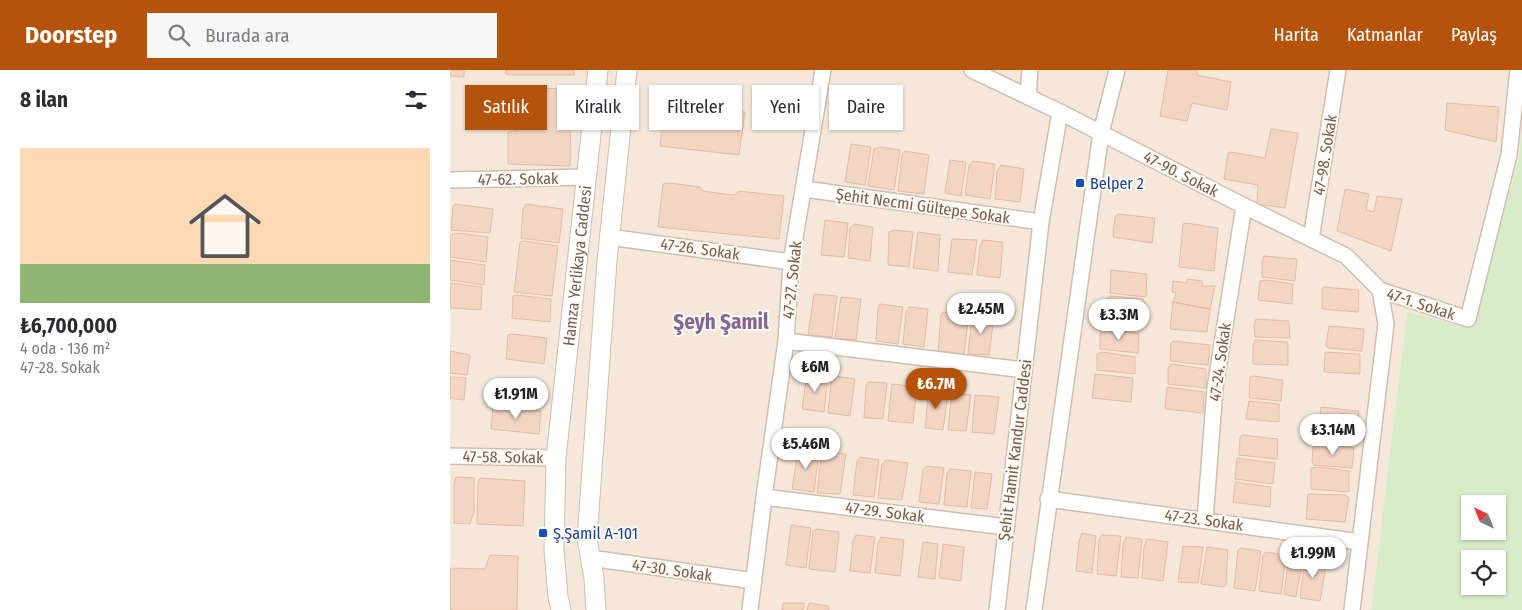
<!DOCTYPE html>
<html lang="tr">
<head>
<meta charset="utf-8">
<style>
	:root { --surface:#fff; --page:#f7f7f7; --text:#2b2b33; --muted:#7c7c81; --accent:#b45309 }
	body { margin:0; font-family:"Fira Sans Condensed",sans-serif; background:var(--page); color:var(--text); height:100vh; display:flex; flex-direction:column; font-size:19px; white-space:nowrap }
	* { box-sizing:border-box; margin:0 }
	p { font-size:16px; color:var(--muted) }
	.icon { flex:none; width:28px; height:28px; fill:none; stroke:currentColor; stroke-width:2; stroke-linecap:round; stroke-linejoin:round }
	.map { position:relative; flex:1; overflow:hidden }
	.drawer { display:flex; flex-direction:column; background:var(--surface); width:450px }
	.drawer>* { flex:none }
	.top-card { position:absolute; left:15px; top:15px; width:475px; height:45px; display:flex; gap:10px }
	.needle { width:32px; rotate:317deg }
	.fabs { position:absolute; left:1011px; top:425px; display:grid; gap:10px }
	.fabs a { display:grid; place-items:center; width:45px; height:45px; border-radius:0px; background:var(--surface); box-shadow:0 1px 4px #0004; font-size:25px }
	.price { position:absolute; translate:-50% -42px; padding:0 11px; border-radius:18px; background:#fff; color:#222; font-size:16px; line-height:32px; filter:drop-shadow(0 1px 2px #0008) }
	.price::after { content:''; position:absolute; left:50%; top:30px; width:15px; height:11px; margin-left:-8px; background:inherit; clip-path:polygon(0 0,100% 0,50% 100%) }
	.price.current { background:var(--accent); color:#fff }
	ul { padding:0; list-style:none }
	li { display:grid; align-content:center; gap:10px; height:265px; padding:0 20px }
	li span { display:grid; place-items:center; height:155px; border-radius:0px; color:#555 }
	li>.icon { margin-inline-start:auto }
	span .icon { width:90px; height:90px; fill:#fffc; stroke-width:1 }
	li b { font-size:21px }
	h2 { display:flex; justify-content:space-between; align-items:center; height:60px; padding:0 20px; font-size:21px }
	.tag { padding:0 18px; border-radius:0px; background:var(--surface); box-shadow:0 1px 4px #0004; font-size:18px; line-height:45px }
	.tag.current { background:var(--accent); color:#fff }
	header { display:flex; align-items:center; gap:30px; box-sizing:border-box; height:70px; padding:0 25px; background:var(--accent); color:#fff }
	header strong { font-size:24px }
	nav { display:flex; gap:28px; margin-inline-start:auto; font-size:18px }
	.search { width:350px; height:45px; background:var(--page); display:flex; align-items:center; gap:12px; box-sizing:border-box; padding:0 18px; border-radius:0px; color:var(--muted); font-size:19px }
	main { display:flex; flex:1; min-height:0 }
	.map>svg:first-child { display:block }
	.residential { fill:#f5e8da }
	.green { fill:#d8ecc9; fill-rule:evenodd }
	.building { fill:#f3d5c3; stroke:#e6bba3 }
	.lines { fill:none; stroke-linecap:round; stroke-linejoin:round }
	.minor-casing { stroke:#d1beb0; stroke-width:18 }
	.tertiary-casing { stroke:#d1beb0; stroke-width:21 }
	.minor { stroke:#fff; stroke-width:15 }
	.tertiary { stroke:#fff; stroke-width:19 }
	.transit-dot { fill:#1a4fb4; stroke:#fffaf3; stroke-width:2 }
	.labels { text-anchor:middle; dominant-baseline:central; stroke-width:4; stroke-linejoin:round; paint-order:stroke }
	.street-label { font-size:16px; fill:#7a5c4d; stroke:#fffaf3 }
	.transit-label { font-size:16px; fill:#164399; stroke:#fffaf3; text-anchor:start }
	.district-label { font-size:21px; font-weight:bold; fill:#846695; stroke:#fffaf3 }
</style>
</head>
<body>
<header>
<strong>Doorstep</strong>
<div class="search"><svg class="icon" aria-label="search" viewBox="0 0 24 24"><circle cx="10" cy="10" r="6"/><path d="M15 15l6 6"/></svg>Burada ara</div>
<nav><a>Harita</a><a>Katmanlar</a><a>Paylaş</a></nav>
</header>
<main>
<section class="drawer">
<h2>8 ilan<svg class="icon" aria-label="filters" viewBox="0 0 24 24"><path d="M4 7h16M4 17h16"/><circle cx="9" cy="7" r="2"/><circle cx="15" cy="17" r="2"/></svg></h2>
<ul>
<li><span style="background:linear-gradient(#ffd9b3 75%,#8fb573 0)"><svg class="icon" aria-label="home" viewBox="0 0 24 24"><path d="M3 11l9-7 9 7M6 9v11h12V9"/></svg></span><div><b>₺6,700,000</b><p>4 oda · 136 m²</p><p>47-28. Sokak</p></div></li>
</ul>
</section>
<div class="map">
<svg width="1072" height="540" viewBox="0 0 1072 540">
	<rect width="100%" height="100%" fill="#fdf6ec"/>
	<path class="residential" d="M0 0H1072V57L1069 88 1022 259 957 243 921 540H0Z"/>
	<path class="green" d="M1072 57V540H921L957 242 1022 259 1069 88ZM1020 434H1048V461H1020ZM1020 489H1048V516H1020Z"/>
	<path class="building" d="M0 0H14V7L0 6Z
		M56 0H124V5H58L55 3Z
		M718 0H747V5L781 12 777 40 742 33 737 51 710 46Z
		M85 18 121 19 120 96 58 94V62L69 60 71 46 82 43V25Z
		M217 33 295 42 289 85 210 76 214 39Z
		M997 33 1049 37 1046 72 995 60Z
		M821 59 848 63 835 138 807 134 808 115 774 109 778 83 781 82 815 88Z
		M401 74 421 77 415 115 395 112Z
		M430 77 450 80 444 120 418 116 424 79Z
		M455 81 479 85 474 124 448 121 452 85Z
		M500 90 516 92 511 126 495 123Z
		M523 91 545 94 540 129 515 125 519 96Z
		M551 95 574 99 570 132 545 129 547 102Z
		M220 113 250 117 253 121 275 124 284 125 289 121 334 126 329 169 208 157 213 114Z
		M895 119 919 124 916 140 924 142 927 126 952 129 941 181 887 161Z
		M5 134 43 139 40 163 1 160 3 136Z
		M76 134 113 139 109 173 71 168 73 139Z
		M668 144 705 148 702 173 663 167 665 147Z
		M375 150 398 153 394 187 371 185Z
		M736 153 768 158 764 201 729 197 733 154Z
		M404 154 423 157 420 191 398 188 400 158Z
		M444 160 463 162 459 197 438 195 439 162Z
		M468 162 490 165 488 201 463 198Z
		M9 163 38 167 36 192 0 187V165Z
		M502 169 527 170 522 205 498 202Z
		M533 170 553 172 550 208 527 205 530 177Z
		M74 171 108 176 102 226 64 222 70 172Z
		M814 186 847 189 845 211 812 207V191Z
		M0 190 35 195 34 215 0 210Z
		M661 200 697 204 696 227 660 223Z
		M737 209 752 211V216H765L760 239 723 232 726 223 722 222 723 211 737 213Z
		M816 210 843 214 842 234 808 230 810 211Z
		M0 213 32 217 31 240 0 238Z
		M873 217 909 220 908 242 872 239V220Z
		M364 224 387 226 382 267 358 265Z
		M67 225 101 229 100 252 62 248 63 226Z
		M660 226 693 229 695 233 693 247 657 245V228Z
		M391 227 411 229 406 270 385 268Z
		M723 232 760 239 757 262 720 259Z
		M430 234 453 237 448 274 426 271 428 238Z
		M459 237 478 239 474 277 453 274 456 243Z
		M493 242 519 244 514 284 488 281 491 245Z
		M526 244 544 247 539 285 518 284 522 247Z
		M806 249 839 251 840 268 805 267 804 255Z
		M879 256 914 259 912 281 878 278 876 275Z
		M652 260 689 263 688 283 650 279V263Z
		M62 264 97 268 94 294 56 289 58 265Z
		M805 270 838 272V295L803 294V276Z
		M723 271 760 275 758 295 720 291 721 273Z
		M0 281 20 285 17 305 0 303Z
		M652 282 685 287V304L647 300V284Z
		M875 282 910 284V304L874 302Z
		M722 294 756 299V318L718 314V298Z
		M357 304 378 306 374 342 352 339Z
		M645 304 683 308 681 332 642 328Z
		M384 306 405 309 400 346 378 343 381 311Z
		M803 306 833 310 831 331 799 328 800 307Z
		M0 307 16 308 14 330 0 328Z
		M418 312 437 313 433 349 414 348 416 316Z
		M442 314 467 317 463 353 438 351Z
		M717 317 754 322 753 343 715 339Z
		M481 320 498 323 493 360 475 358 478 326Z
		M503 323 521 325 516 361 498 360 501 330Z
		M525 325 549 327 544 364 522 362Z
		M799 331 829 334V352L796 349Z
		M47 336 91 341 89 364 41 359 43 337Z
		M871 337 909 341 907 362 869 359Z
		M792 365 828 369 827 389 789 385 790 367Z
		M867 373 904 378 902 398 864 395 862 391 863 378Z
		M351 377 369 380 364 422 342 419 348 380Z
		M373 381 396 384 390 424 367 423 371 387Z
		M410 387 429 390 424 427 403 425 407 391Z
		M787 388 825 393 823 414 785 409Z
		M436 390 458 393 452 430 428 428 432 394Z
		M477 396 494 398 489 434 469 432 473 399Z
		M869 397 899 401V422L861 419V398Z
		M500 399 521 401 517 437 494 435 497 403Z
		M525 402 542 404 537 439 521 438Z
		M6 407 24 408V441L20 454 4 453V413Z
		M30 408 75 411 73 456 27 454 28 413Z
		M785 412 821 417 820 437 783 432Z
		M858 424 896 425 899 428 895 452 856 449Z
		M341 455 361 458 356 498 336 495Z
		M367 459 389 462 385 502 359 499 363 461Z
		M632 463 646 466 642 503 626 501 629 471Z
		M406 465 425 467 420 503 400 501 403 471Z
		M652 465 671 466 666 506 647 504 649 470Z
		M431 467 454 470 450 506 425 503 428 473Z
		M676 467 692 469 688 508 671 507 673 474Z
		M697 469 718 472 713 511 692 508 694 477Z
		M473 472 488 474 485 509 468 507Z
		M493 474 514 477 511 511 489 508Z
		M733 476 753 477 748 513 728 512Z
		M757 477 778 480 776 514 774 517 751 514Z
		M791 478 811 481 805 521 784 518 788 480Z
		M816 482 836 485 831 524 809 521 813 485Z
		M40 485 68 486 67 540H0V498L35 499Z
		M850 485 853 488 846 527 834 524 839 486Z
		M855 489 877 491 870 531 850 528Z
		M333 533H354L353 540H332Z
		M359 533 379 536V540H357Z"/>
	<g class="lines">
		<g class="minor-casing">
			<path id="minor" d="M522 0 610 42 794 136 896 186 930 220
				M578 26 580 0
				M0 110 136 107
				M355 119 591 152
				M159 167 341 192
				M861 169 888 0
				M336 271 574 300
				M0 386 106 388
				M314 427 556 457
				M598 429 910 472
				M755 450 765 318 794 136
				M140 488 304 511
				M300 540 314 427 336 271 341 192 373 0
				M547 540 591 152 610 42
				M584 540 651 63 667 0
				M902 540 936 254 930 220 1018 249 1059 85 1068 0"/>
		</g>
		<g class="tertiary-casing">
			<g id="tertiary">
				<path id="s1" d="M111 540 108 527 104 480 106 388 148 0"/>
				<path d="M146 540 144 508 137 469 157 191 177 0"/>
			</g>
		</g>
		<use href="#minor" class="minor"/>
		<use href="#tertiary" class="tertiary"/>
	</g>
	<g class="transit-dot">
		<rect x="625" y="108" width="10" height="10" rx="2.5"/>
		<rect x="88" y="458" width="10" height="10" rx="2.5"/>
	</g>
	<g class="labels">
		<g class="street-label">
			<text transform="translate(875 85) rotate(-81)">47-98. Sokak</text>
			<text transform="translate(731 104) rotate(27)">47-90. Sokak</text>
			<text transform="translate(68 109) rotate(-1)">47-62. Sokak</text>
			<text transform="translate(473 136) rotate(8)">Şehit Necmi Gültepe Sokak</text>
			<text transform="translate(250 179) rotate(8)">47-26. Sokak</text>
			<text stroke="none"><textPath href="#s1" startOffset="346">Hamza Yerlikaya Caddesi</textPath></text>
			<text transform="translate(342 210) rotate(-84)">47-27. Sokak</text>
			<text transform="translate(971 234) rotate(18)">47-1. Sokak</text>
			<text transform="translate(770 292) rotate(-82)">47-24. Sokak</text>
			<text transform="translate(565 380) rotate(-83)">Şehit Hamit Kandur Caddesi</text>
			<text transform="translate(53 387) rotate(1)">47-58. Sokak</text>
			<text transform="translate(435 442) rotate(7)">47-29. Sokak</text>
			<text transform="translate(754 450) rotate(8)">47-23. Sokak</text>
			<text transform="translate(222 500) rotate(8)">47-30. Sokak</text>
		</g>
		<g class="transit-label">
			<text x="640" y="113">Belper 2</text>
			<text x="103" y="463">Ş.Şamil A-101</text>
		</g>
		<g class="district-label">
			<text x="271" y="252">Şeyh Şamil</text>
		</g>
	</g>
</svg>
<div class="fabs">
<a><svg class="needle" viewBox="-14 -14 28 28"><path d="M0-13l5 13h-10z" fill="#e53935"/><path d="M0 13l5-13h-10z" fill="#7c7c81"/></svg></a>
<a><svg class="icon" aria-label="locate" viewBox="0 0 24 24"><circle cx="12" cy="12" r="6"/><path d="M12 2v4M12 18v4M2 12h4M18 12h4"/></svg></a>
</div>
<b class="price" style="left:531px;top:265px">₺2.45M</b>
<b class="price" style="left:669px;top:271px">₺3.3M</b>
<b class="price" style="left:365px;top:323px">₺6M</b>
<b class="price current" style="left:486px;top:340px">₺6.7M</b>
<b class="price" style="left:66px;top:350px">₺1.91M</b>
<b class="price" style="left:883px;top:386px">₺3.14M</b>
<b class="price" style="left:356px;top:400px">₺5.46M</b>
<b class="price" style="left:863px;top:509px">₺1.99M</b>
<div class="top-card">
<a class="tag current">Satılık</a>
<a class="tag">Kiralık</a>
<a class="tag">Filtreler</a>
<a class="tag">Yeni</a>
<a class="tag">Daire</a>
</div>
</div>
</main>
</body>
</html>
